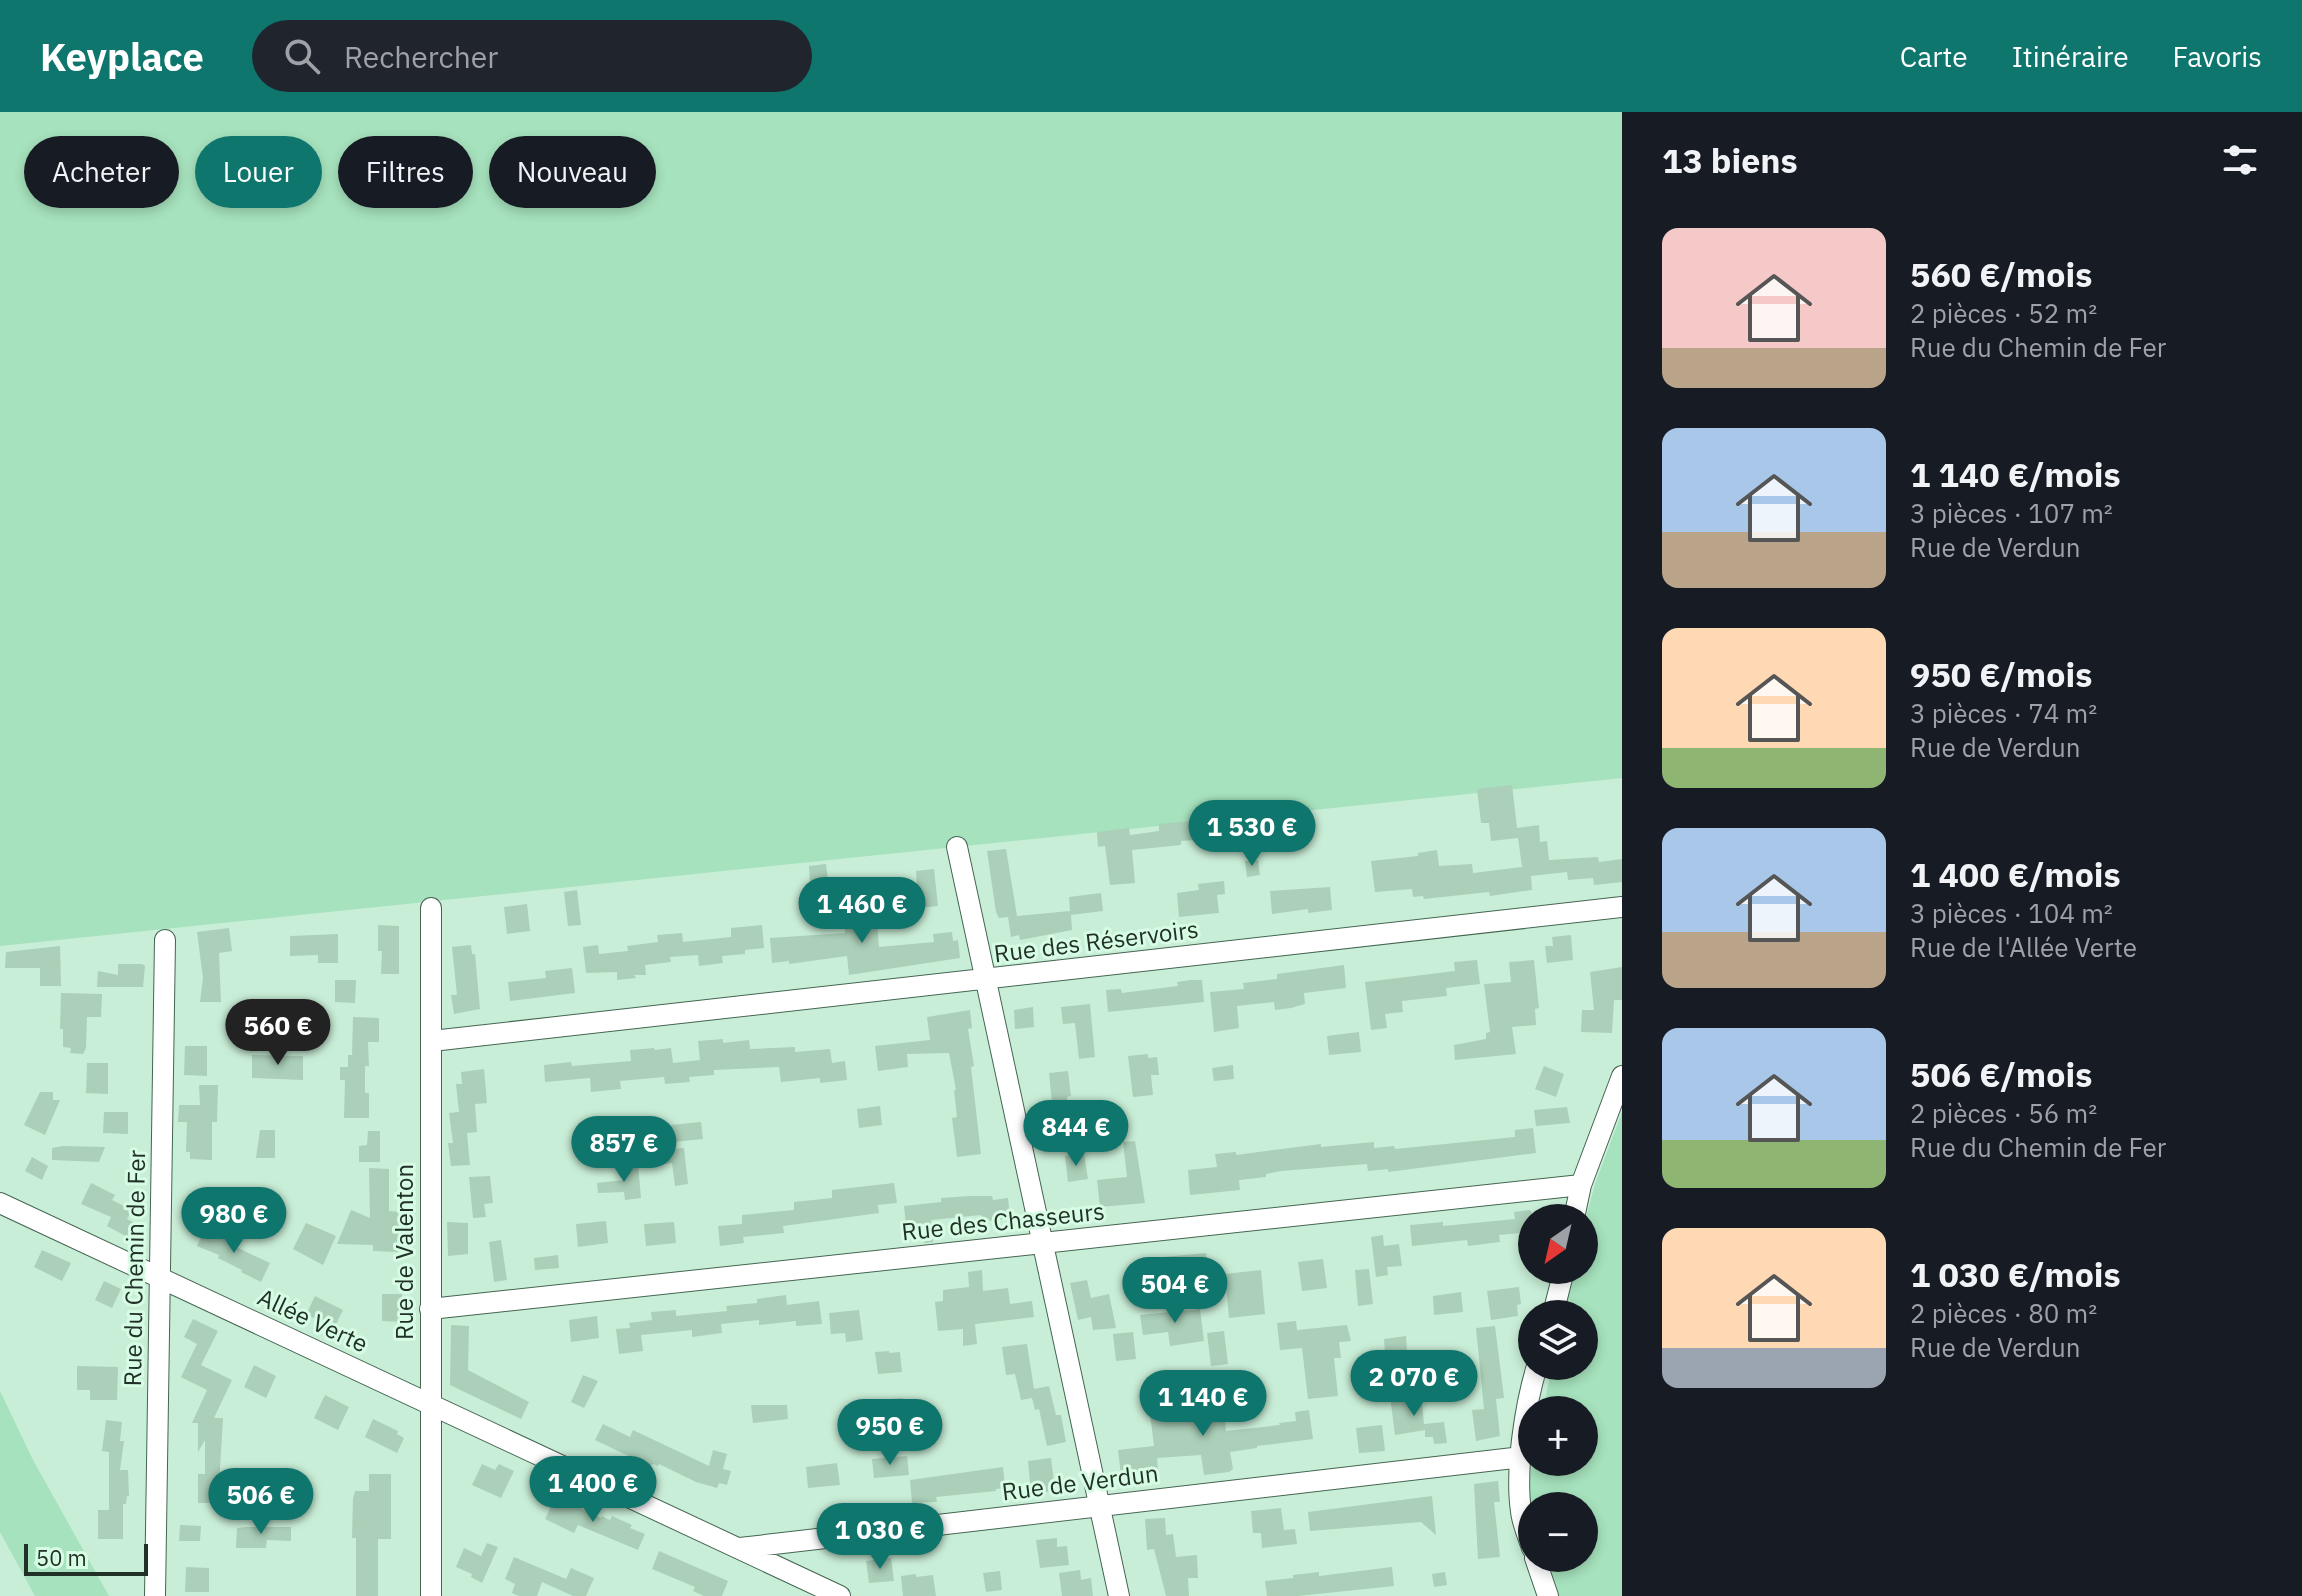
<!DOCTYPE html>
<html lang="fr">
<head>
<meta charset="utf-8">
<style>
	:root { --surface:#171b24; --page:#20242c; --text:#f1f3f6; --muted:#9ea1a6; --accent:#0f766e }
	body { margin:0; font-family:"IBM Plex Sans",sans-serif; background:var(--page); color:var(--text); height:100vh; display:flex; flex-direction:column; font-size:30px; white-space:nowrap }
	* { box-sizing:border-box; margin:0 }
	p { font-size:26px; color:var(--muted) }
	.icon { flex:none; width:44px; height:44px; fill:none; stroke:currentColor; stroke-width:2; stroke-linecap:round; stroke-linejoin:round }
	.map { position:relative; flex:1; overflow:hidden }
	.side { display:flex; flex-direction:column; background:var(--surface); width:680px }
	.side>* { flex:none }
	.hud { position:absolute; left:24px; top:24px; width:760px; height:72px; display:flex; gap:16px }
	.needle { width:52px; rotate:214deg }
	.tools { position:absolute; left:1518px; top:1092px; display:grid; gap:16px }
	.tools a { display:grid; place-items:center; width:80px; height:80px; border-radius:50%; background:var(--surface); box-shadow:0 4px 12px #0003; font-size:40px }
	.scale { position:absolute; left:24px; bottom:20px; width:124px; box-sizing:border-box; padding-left:8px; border:4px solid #223128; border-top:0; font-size:22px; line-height:28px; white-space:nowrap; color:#223128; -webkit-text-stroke:6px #d7fce4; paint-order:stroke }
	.price { position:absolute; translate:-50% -68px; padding:0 18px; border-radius:28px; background:var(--accent); color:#fff; font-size:26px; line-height:52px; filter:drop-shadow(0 2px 4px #0008) }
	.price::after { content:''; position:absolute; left:50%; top:48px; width:24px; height:18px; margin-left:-12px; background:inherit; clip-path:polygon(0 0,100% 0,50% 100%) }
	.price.on { background:#222; color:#fff }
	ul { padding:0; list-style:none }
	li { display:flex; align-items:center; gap:24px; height:200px; padding:0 40px }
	li span { display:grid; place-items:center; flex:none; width:224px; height:160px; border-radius:16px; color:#555 }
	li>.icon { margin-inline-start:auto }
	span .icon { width:96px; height:96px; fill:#fffc; stroke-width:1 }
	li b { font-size:34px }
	h2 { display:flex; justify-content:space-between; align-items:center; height:96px; padding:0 40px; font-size:34px }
	.pill { padding:0 28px; border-radius:36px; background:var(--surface); box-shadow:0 4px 12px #0003; font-size:28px; line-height:72px }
	.pill.on { background:var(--accent); color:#fff }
	header { display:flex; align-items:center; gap:48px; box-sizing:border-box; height:112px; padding:0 40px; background:var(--accent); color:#fff }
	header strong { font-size:38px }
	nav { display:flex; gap:44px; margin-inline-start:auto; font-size:28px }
	.search { width:560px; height:72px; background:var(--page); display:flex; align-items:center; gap:20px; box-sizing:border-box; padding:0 28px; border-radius:44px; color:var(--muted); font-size:30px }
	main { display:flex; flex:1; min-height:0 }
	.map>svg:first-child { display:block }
	.green { fill:#a6e2bd }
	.water { fill:#71c494 }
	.building { fill:#abcfb8 }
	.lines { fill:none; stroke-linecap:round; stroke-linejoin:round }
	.minor-casing { stroke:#446551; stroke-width:22 }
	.minor { stroke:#fff; stroke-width:20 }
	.labels { text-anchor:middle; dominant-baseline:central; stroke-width:6; stroke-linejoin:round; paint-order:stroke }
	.street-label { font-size:24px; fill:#223128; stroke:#d7fce4 }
</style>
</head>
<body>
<header>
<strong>Keyplace</strong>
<div class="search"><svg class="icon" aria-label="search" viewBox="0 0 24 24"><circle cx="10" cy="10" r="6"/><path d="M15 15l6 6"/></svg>Rechercher</div>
<nav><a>Carte</a><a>Itinéraire</a><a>Favoris</a></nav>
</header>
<main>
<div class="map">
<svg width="1622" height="1484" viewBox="0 0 1622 1484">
	<rect width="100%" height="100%" fill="#c9eed7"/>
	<path class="green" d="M0 0H1622V666L0 834Z
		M1622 1000V1484H1559L1545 1446H1584V1394H1532V1409L1525 1389 1533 1350H1584V1298H1543L1552 1254H1584V1202H1563L1572 1158H1584V1113L1595 1072Z
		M0 1279 33 1348 109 1484H35L0 1420Z"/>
	<path class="water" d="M226 1103 238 1105 237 1108 244 1114 242 1119 238 1120 220 1110Z"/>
	<path class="building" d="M1512 673 1517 716 1539 713 1540 730 1547 729 1549 748 1598 745 1599 750 1622 747V770L1594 773 1593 766 1568 768 1567 760 1531 764 1532 778 1490 784 1489 780 1424 787 1423 784 1413 785 1412 777 1375 780 1371 749 1418 744V741L1437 738 1439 754 1472 752 1473 761 1522 755 1518 726 1491 729 1489 711H1481L1477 677Z
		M1251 705 1254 738 1240 740 1238 722 1231 723 1229 707Z
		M1192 709 1194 728 1181 729V733L1132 738 1135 771 1110 773 1105 734 1098 735 1097 720 1129 716 1130 723 1159 719V712Z
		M1006 737 1017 804 1070 799 1069 785 1101 781 1103 799 1071 803 1072 818 1020 828 1019 823 1011 825 1008 805 999 806 996 800 987 739Z
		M1258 748 1260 763 1247 765 1245 749Z
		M826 752 828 769 810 771 809 754Z
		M934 757 938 794 918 796 916 759Z
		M1224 769 1225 782 1217 783 1219 801 1179 805 1177 781 1199 778 1198 772Z
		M1330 775 1332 798 1308 801V797L1272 802 1270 779Z
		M577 778 581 813 568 814 564 780Z
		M862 786 863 800 876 799 879 835 934 830 933 822 952 820 953 829 958 828 960 846 849 863 847 844 789 852V849L772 851 770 826 845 821 841 788Z
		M527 792 530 819 507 822 504 795Z
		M378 813 399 814V862H381L382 839H378Z
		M762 813 764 836 745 838V842L722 844 723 851 699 854 698 843 670 845 671 850 645 853 646 863H634L636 866 617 868V860L586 861 583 835 598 833 599 842 628 839 627 834 658 830 657 823 682 821 683 830 731 825V816Z
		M229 816 232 839 219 841 221 890H200L203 866 197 820Z
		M338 822V851H318V843L290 844V824Z
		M1571 823 1573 848 1547 851 1545 834H1553L1552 825Z
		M471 833 472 842H475L480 897 454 902 451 883H457L452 835Z
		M60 834 61 874H40V856H5L6 840Z
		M1477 848 1480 872 1446 876 1447 884 1402 889 1403 900 1385 902 1387 916 1371 918 1365 870 1455 859 1454 850Z
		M1534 848 1539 896 1535 897 1536 913 1512 915 1516 942 1455 948 1454 933 1486 927V921L1490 920 1484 872 1511 870 1509 850Z
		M118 852H142L145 854 143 875H97L98 859 118 863Z
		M1344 853 1346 876 1304 881 1305 892 1291 896 1275 898 1274 890 1237 894 1239 916 1214 920 1210 880 1244 877 1243 871 1277 867V862Z
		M1622 855V888H1614L1612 921 1581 920 1582 898H1594L1590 860Z
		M572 856 575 881 510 889 508 870 546 866 545 859Z
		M335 868H356L355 891 335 890Z
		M1191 868H1202L1204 890 1108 900 1106 878 1121 877 1122 881 1178 874 1177 870Z
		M61 881 102 882 101 905H87L86 936 83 942 70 941 71 936 63 935V917H60Z
		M1090 892 1095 945 1079 947 1075 911 1063 912 1061 895Z
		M1033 895 1034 915 1015 917 1014 898Z
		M970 898 972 916 968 917 974 954 971 955 981 1042 957 1045 952 1006 957 1005 954 978H956L949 941 907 942 908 955 878 959 875 934 930 928 927 905Z
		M353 905 379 906V930H368L369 954H365V981H369V1006H344L345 968H340V955H348V943H352Z
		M1359 920 1361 940 1329 943 1327 924Z
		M723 927V931L749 928 750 937 795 935V940L830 937 832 951 845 949 847 968 820 971V966L781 970 779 955 714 958V963L689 965 690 970 665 972 664 965 620 969 621 977 591 980 590 966 545 970 544 953 571 950 572 954 631 949 630 938 654 936 655 938 671 936 673 951 700 948 698 929Z
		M185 934H207V964L184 963Z
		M1148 942V946L1157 945 1159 963H1151L1153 983 1133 985 1128 944Z
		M252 943 303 944V968L252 966Z
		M87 951H108V982L86 981Z
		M1233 953 1234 967 1214 969 1212 956Z
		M1544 954 1564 962 1556 985 1535 977Z
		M484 957 487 991 475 992 477 1020 467 1021 470 1053 451 1054 448 1031H453L449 1001 459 1000 456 972H462L461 960Z
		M1068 959 1071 984 1067 985 1072 1025 1052 1027 1049 1001H1053L1049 961Z
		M199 973H218L217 1010H212V1048L190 1047V1040H186L187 1010H178L179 993H200Z
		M40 980H53V988H60L45 1023 24 1013Z
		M880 994 882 1013 859 1016 857 997Z
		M1567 995 1570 1011 1536 1014 1534 998Z
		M104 1000H128V1022L103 1021Z
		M701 1010 703 1027 673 1030 671 1013Z
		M1533 1016 1536 1041 1388 1060V1057L1368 1059 1367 1052 1281 1059 1266 1062V1065L1239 1068 1240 1078 1190 1083 1188 1058 1217 1055 1215 1042 1236 1040V1043L1321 1032V1035L1374 1030V1036L1394 1034 1395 1037 1515 1025V1018Z
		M260 1018H275V1046H256Z
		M368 1019H380V1050H359V1034L367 1033Z
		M1135 1029 1145 1091 1100 1095 1097 1068 1127 1065 1123 1030Z
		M63 1034 105 1035 99 1050 52 1048V1036Z
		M684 1036 688 1072 675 1074 672 1051 642 1055 640 1040Z
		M1084 1042 1088 1067 1068 1070 1065 1044Z
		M32 1045 48 1054 42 1068 25 1059Z
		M638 1052 641 1086 625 1088 624 1080 598 1081 597 1071 623 1068 621 1054Z
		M369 1056 389 1057V1099L399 1100 398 1140 373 1139V1133L337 1132 351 1098 370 1106Z
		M490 1064 493 1091 484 1092 486 1105 473 1106 469 1065Z
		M91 1071 115 1083 112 1088 132 1098 127 1107 142 1115 135 1129 107 1114 111 1105 81 1092Z
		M894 1071 897 1091 878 1093 879 1101 783 1114 784 1121 743 1125 744 1131 720 1134 718 1114 742 1112V1103L794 1098V1090L832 1086V1078Z
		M970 1084H992L993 1088 1008 1086 1010 1106 982 1110 981 1103 931 1108 933 1130 924 1131 920 1112 906 1113 904 1094 941 1090V1086Z
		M1530 1098 1532 1101V1120L1499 1123 1500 1130 1468 1134 1467 1128 1412 1134 1410 1113 1443 1110V1114L1515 1107 1514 1100Z
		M606 1109 608 1131 578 1135 576 1112Z
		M447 1110 468 1111V1142L448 1144Z
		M674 1110 676 1131 646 1134 644 1112Z
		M306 1111 336 1124 323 1153 293 1137Z
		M204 1118 234 1130 238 1132 236 1135 270 1151 261 1170 241 1160 242 1158 218 1146 219 1143 197 1134Z
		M1383 1123 1384 1134 1399 1132 1402 1154 1387 1155 1388 1163 1376 1165 1371 1125Z
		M501 1128 507 1168 494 1170 489 1130Z
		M42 1138 71 1151 62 1169 34 1155Z
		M1206 1141 1209 1164 1170 1168 1169 1161 1155 1162 1153 1146Z
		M558 1143 559 1156 535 1158 534 1146Z
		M1323 1147 1327 1176 1302 1179 1298 1150Z
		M1369 1157 1373 1192 1358 1194 1355 1158Z
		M982 1158 983 1179 1008 1176 1010 1192 1032 1189 1034 1205 975 1212 977 1232 963 1234V1217L938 1219 935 1190 943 1189V1178L969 1175 968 1160Z
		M1261 1158 1265 1202 1229 1206 1225 1162Z
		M1087 1168 1091 1186 1109 1182 1116 1216 1093 1218 1091 1205 1078 1208 1070 1171Z
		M104 1169 121 1177 112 1196 95 1188Z
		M1519 1175 1521 1192 1517 1193 1518 1204 1491 1208 1487 1179Z
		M1461 1180 1463 1200 1434 1203 1433 1184Z
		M382 1182H402L401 1210 382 1209Z
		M786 1183 787 1193 819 1189 822 1212 796 1214V1209L759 1213V1208L721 1212 722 1221 692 1225V1218L641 1223 643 1239 619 1242 616 1217 630 1216 629 1211 652 1208 651 1200 676 1198V1204L727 1199 726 1194 757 1191V1187Z
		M315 1184 343 1198 335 1214 306 1203Z
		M1182 1194 1183 1199 1200 1197 1204 1229 1170 1234 1168 1220 1143 1223 1140 1203 1169 1200V1196Z
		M859 1198 863 1228 846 1230 845 1221 831 1222 829 1201Z
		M597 1204 599 1226 571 1230 569 1208Z
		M193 1207 218 1219 201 1253 232 1268 214 1306H223L218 1391H198V1362H205V1328L198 1340V1311H192L207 1278 181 1265 197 1232 184 1225Z
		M1296 1209 1297 1218 1347 1213 1351 1229 1339 1230 1341 1246H1334L1338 1284 1308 1287 1302 1236 1280 1238 1277 1211Z
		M451 1213 469 1214 468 1258 529 1290 521 1307 450 1273Z
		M1495 1214 1504 1286 1496 1287 1500 1324 1476 1329 1472 1298 1484 1297 1476 1216Z
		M1224 1219 1228 1252 1211 1254 1207 1221Z
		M1133 1220 1136 1247 1116 1249 1113 1222Z
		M1406 1224 1407 1240 1385 1242 1384 1227Z
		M1027 1232 1034 1277 1049 1274 1056 1303H1061L1066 1330 1047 1334 1039 1297 1035 1298 1032 1286 1021 1288 1015 1262 1006 1263 1002 1235Z
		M889 1239V1241L900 1240 902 1260 878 1262 875 1240Z
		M254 1253 276 1264 266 1286 244 1275Z
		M77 1254 118 1255 117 1288H90V1278H77Z
		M583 1263 598 1269 584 1296 571 1290Z
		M1421 1281 1424 1312 1444 1310 1447 1331 1434 1332 1433 1325H1425V1318L1395 1323 1390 1284Z
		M1167 1282 1168 1291 1200 1287 1203 1310 1225 1308 1226 1319 1280 1313 1279 1311 1296 1309 1295 1300 1309 1298 1313 1327 1257 1334V1336L1230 1340 1233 1357 1229 1360 1204 1363 1201 1343 1157 1346 1158 1360 1121 1363 1118 1338 1154 1334 1148 1285Z
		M325 1283 349 1295 338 1318 314 1306Z
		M903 1286 905 1307 880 1309 879 1288Z
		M751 1293H787L788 1307 753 1311Z
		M373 1307 398 1319 397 1322 404 1326 397 1341 365 1325Z
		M106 1308 122 1310 120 1329H124L120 1358H128L129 1384H127L126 1392H123V1427H98V1398H109V1340L102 1339Z
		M603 1312 630 1325 633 1318 709 1354 713 1338 727 1342 723 1357 731 1359 727 1373 719 1371 717 1376 696 1370 659 1352 658 1354 653 1352 651 1354 620 1340 595 1328Z
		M1382 1313 1385 1339 1359 1341 1356 1316Z
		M907 1344 909 1363 874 1366 872 1347Z
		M1051 1346 1055 1379 1031 1382 1028 1349Z
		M837 1351 840 1373 808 1376 806 1355Z
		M482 1352 495 1358 499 1352 514 1359 501 1386 472 1373Z
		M1003 1355 1005 1376 996 1377V1379L936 1385 937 1390 912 1391 910 1368Z
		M369 1362H391V1427H378V1484H356V1426H352L353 1387 355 1379H369Z
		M1498 1369 1500 1390H1494L1500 1445 1478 1447 1474 1372Z
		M1432 1384 1436 1423 1421 1410 1310 1419 1308 1400Z
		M556 1385 601 1406 602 1404 610 1408 612 1404 632 1413 630 1416 645 1422 638 1438 578 1413 574 1421 545 1407Z
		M1281 1396 1284 1418 1295 1417 1297 1432 1262 1436 1261 1421H1253L1251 1399Z
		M1165 1406 1166 1423 1173 1422 1176 1445 1197 1443 1198 1466H1188L1189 1484H1166L1154 1437 1147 1438 1145 1407Z
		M180 1413 201 1414 200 1429H179Z
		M246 1415H291V1429L267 1428 266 1436H236L237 1416Z
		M1057 1426V1435L1067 1434 1069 1453 1040 1456 1036 1428Z
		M487 1431 498 1435 482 1471 471 1465 472 1462 456 1455 464 1436 481 1444Z
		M659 1439 728 1469 722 1484H704L693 1479 695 1475 652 1457Z
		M514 1445 566 1467 571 1456 594 1466 586 1484H573L542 1470 537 1484H519L512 1481 515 1472 505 1467Z
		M891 1446 894 1469 869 1471 866 1449Z
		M186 1455 209 1456V1480H185Z
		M1392 1455 1394 1474 1298 1484H1267L1265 1469 1293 1466V1463L1319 1460V1464Z
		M1080 1458 1081 1468 1091 1466 1093 1484H1062L1059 1461Z
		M1000 1459 1002 1478 986 1480 983 1461Z
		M1445 1460 1447 1473 1434 1475 1432 1462Z
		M916 1462V1465L933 1463 936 1484H903L901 1464Z"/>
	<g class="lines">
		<g class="minor-casing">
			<path id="minor" d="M957 735 1119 1484
				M431 796V1484
				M432 929 1622 795
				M0 1091 840 1484
				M1574 1106 1581 1073 1622 964
				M430 1197 1581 1073
				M1553 1202 1564 1158
				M740 1436 1522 1345
				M1532 1436C1528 1424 1522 1411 1521 1399 1515 1359 1525 1293 1537 1254
				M1535 1446 1548 1484
				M155 1484 165 828"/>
		</g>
		<use href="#minor" class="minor"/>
	</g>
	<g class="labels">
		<g class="street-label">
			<text transform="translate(1096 829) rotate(-7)">Rue des Réservoirs</text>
			<text transform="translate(1003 1109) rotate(-6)">Rue des Chasseurs</text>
			<text transform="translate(404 1140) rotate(-90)">Rue de Valenton</text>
			<text transform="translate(134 1156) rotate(-89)">Rue du Chemin de Fer</text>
			<text transform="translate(313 1208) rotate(25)">Allée Verte</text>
			<text transform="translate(1080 1370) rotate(-7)">Rue de Verdun</text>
		</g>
	</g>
</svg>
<div class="tools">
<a><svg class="needle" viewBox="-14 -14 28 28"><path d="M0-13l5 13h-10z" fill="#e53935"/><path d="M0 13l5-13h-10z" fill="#9ea1a6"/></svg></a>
<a><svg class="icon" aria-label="layers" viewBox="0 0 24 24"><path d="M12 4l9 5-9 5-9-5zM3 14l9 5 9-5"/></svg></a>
<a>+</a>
<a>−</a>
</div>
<div class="scale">50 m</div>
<b class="price" style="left:1252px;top:756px">1 530 €</b>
<b class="price" style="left:862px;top:833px">1 460 €</b>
<b class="price on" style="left:278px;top:955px">560 €</b>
<b class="price" style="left:1076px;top:1056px">844 €</b>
<b class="price" style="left:624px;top:1072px">857 €</b>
<b class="price" style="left:234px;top:1143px">980 €</b>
<b class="price" style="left:1175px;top:1213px">504 €</b>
<b class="price" style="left:1414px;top:1306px">2 070 €</b>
<b class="price" style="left:1203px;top:1326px">1 140 €</b>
<b class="price" style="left:890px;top:1355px">950 €</b>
<b class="price" style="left:593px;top:1412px">1 400 €</b>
<b class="price" style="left:261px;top:1424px">506 €</b>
<b class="price" style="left:880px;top:1459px">1 030 €</b>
<div class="hud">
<a class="pill">Acheter</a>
<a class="pill on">Louer</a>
<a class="pill">Filtres</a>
<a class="pill">Nouveau</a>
</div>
</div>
<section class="side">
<h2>13 biens<svg class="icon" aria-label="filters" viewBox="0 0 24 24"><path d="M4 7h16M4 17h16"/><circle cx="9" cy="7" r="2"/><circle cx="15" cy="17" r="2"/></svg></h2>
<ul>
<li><span style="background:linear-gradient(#f6c9c9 75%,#b9a48a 0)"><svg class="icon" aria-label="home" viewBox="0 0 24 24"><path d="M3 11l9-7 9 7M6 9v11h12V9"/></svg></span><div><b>560 €/mois</b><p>2 pièces · 52 m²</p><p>Rue du Chemin de Fer</p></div></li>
<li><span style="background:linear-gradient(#a9c7e8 65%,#b9a48a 0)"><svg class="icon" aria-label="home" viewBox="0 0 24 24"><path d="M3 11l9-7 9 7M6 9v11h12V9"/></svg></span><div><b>1 140 €/mois</b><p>3 pièces · 107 m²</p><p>Rue de Verdun</p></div></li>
<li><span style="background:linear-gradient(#ffd9b3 75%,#8fb573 0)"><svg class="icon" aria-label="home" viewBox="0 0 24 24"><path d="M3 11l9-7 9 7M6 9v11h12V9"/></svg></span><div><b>950 €/mois</b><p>3 pièces · 74 m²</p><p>Rue de Verdun</p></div></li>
<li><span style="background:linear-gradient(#a9c7e8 65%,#b9a48a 0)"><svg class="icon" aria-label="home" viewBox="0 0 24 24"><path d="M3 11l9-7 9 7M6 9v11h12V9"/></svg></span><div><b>1 400 €/mois</b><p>3 pièces · 104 m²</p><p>Rue de l'Allée Verte</p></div></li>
<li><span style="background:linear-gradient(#a9c7e8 70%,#8fb573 0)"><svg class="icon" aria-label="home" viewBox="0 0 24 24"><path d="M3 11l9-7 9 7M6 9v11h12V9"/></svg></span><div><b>506 €/mois</b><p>2 pièces · 56 m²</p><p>Rue du Chemin de Fer</p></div></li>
<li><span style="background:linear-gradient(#ffd9b3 75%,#9aa5b1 0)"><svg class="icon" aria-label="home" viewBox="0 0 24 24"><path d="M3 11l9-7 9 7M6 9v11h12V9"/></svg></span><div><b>1 030 €/mois</b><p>2 pièces · 80 m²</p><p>Rue de Verdun</p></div></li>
</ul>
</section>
</main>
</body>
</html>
